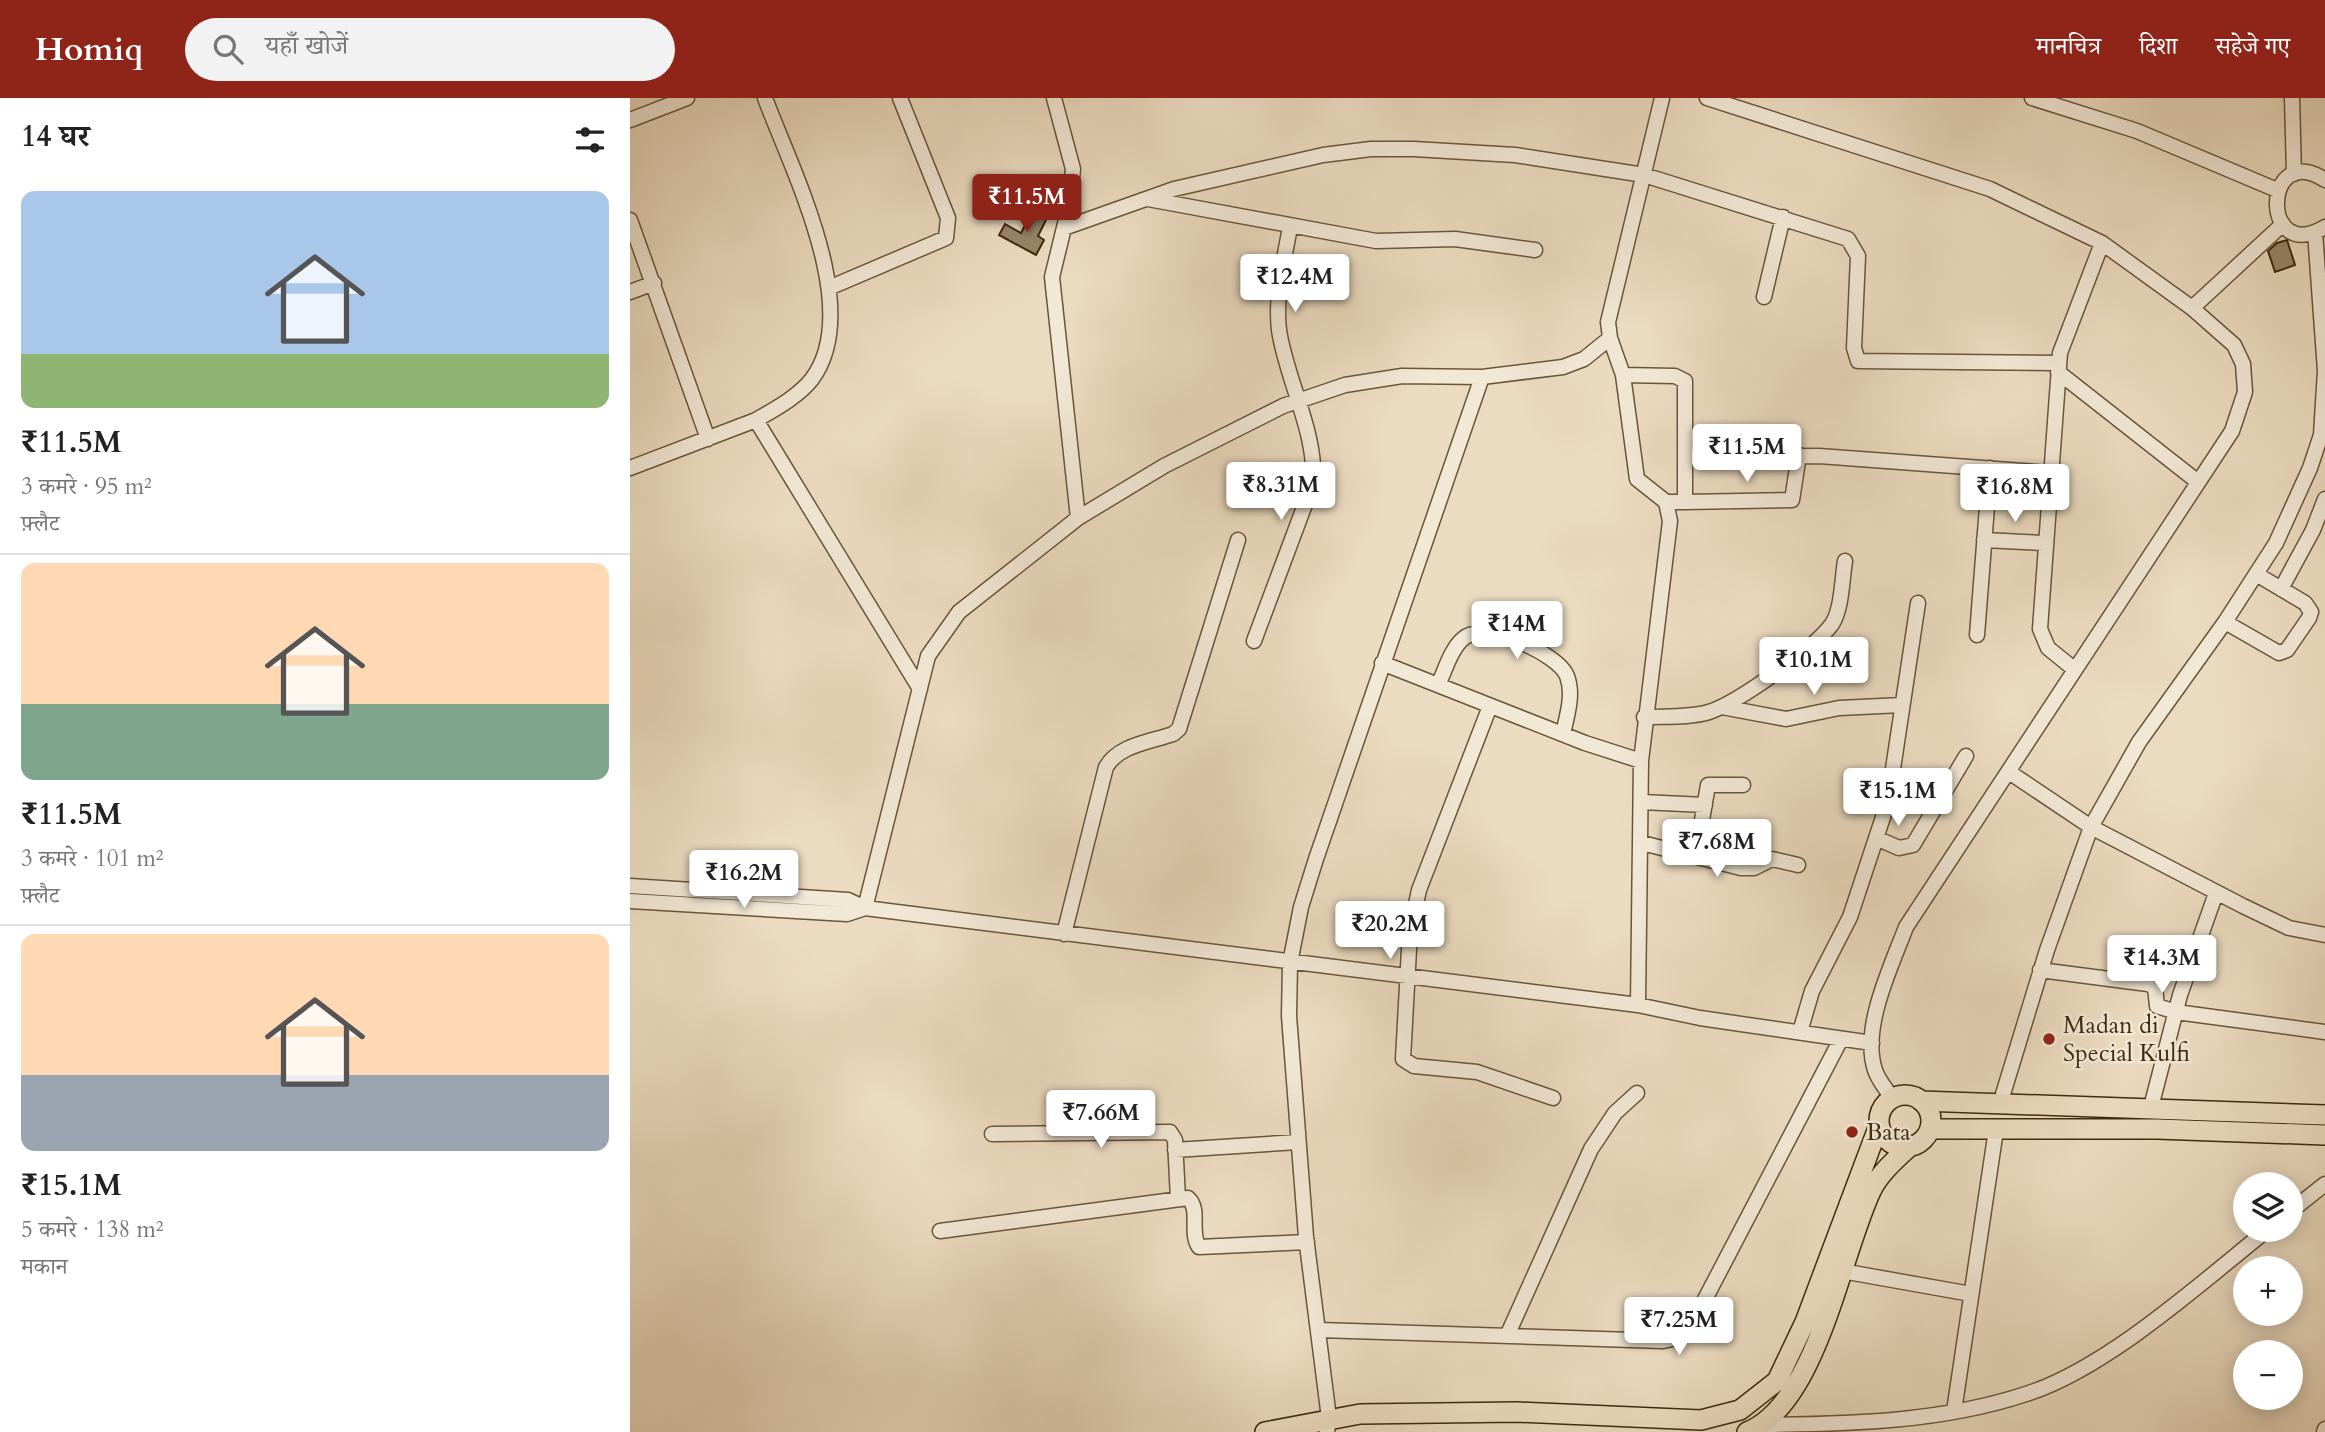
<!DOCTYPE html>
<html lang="hi">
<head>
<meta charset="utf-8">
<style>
	:root { --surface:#fff; --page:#f2f2f2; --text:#222; --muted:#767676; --line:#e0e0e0; --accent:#8f2418 }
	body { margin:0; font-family:Cardo,"Noto Serif Devanagari",serif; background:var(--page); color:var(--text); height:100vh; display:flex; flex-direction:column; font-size:26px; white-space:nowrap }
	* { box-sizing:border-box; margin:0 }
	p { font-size:23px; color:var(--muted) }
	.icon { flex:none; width:38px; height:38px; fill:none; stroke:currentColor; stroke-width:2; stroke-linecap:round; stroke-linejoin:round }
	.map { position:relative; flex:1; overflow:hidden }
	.panel { display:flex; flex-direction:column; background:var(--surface); width:630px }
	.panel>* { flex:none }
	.fabs { position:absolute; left:1603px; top:1074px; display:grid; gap:14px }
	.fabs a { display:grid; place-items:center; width:70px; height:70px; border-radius:50%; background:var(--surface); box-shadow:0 4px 18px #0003; font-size:35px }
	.price { position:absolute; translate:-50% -60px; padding:0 16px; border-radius:7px; background:#fff; color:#222; font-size:23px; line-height:46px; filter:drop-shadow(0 2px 4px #0008) }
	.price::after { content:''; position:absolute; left:50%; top:42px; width:21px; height:16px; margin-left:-10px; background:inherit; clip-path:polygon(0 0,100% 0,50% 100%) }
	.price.current { background:var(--accent); color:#fff }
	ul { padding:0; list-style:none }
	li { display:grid; align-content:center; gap:14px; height:371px; padding:0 21px }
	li+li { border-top:2px solid var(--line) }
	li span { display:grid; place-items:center; height:217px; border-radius:14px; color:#555 }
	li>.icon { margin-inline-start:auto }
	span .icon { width:126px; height:126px; fill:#fffc; stroke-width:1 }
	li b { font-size:30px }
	h2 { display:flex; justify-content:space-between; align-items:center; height:84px; padding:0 21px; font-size:30px }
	header { display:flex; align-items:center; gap:42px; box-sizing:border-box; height:98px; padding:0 35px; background:var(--accent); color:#fff }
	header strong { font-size:33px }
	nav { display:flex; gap:38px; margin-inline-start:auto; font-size:24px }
	.search { width:490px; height:63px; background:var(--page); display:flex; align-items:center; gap:18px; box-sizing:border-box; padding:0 24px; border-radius:38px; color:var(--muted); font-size:26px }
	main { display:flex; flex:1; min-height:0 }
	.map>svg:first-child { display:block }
	.building { fill:#98866a; stroke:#3e2a0c; stroke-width:2 }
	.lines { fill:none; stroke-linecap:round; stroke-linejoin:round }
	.minor-casing { stroke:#695639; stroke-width:17 }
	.major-casing { stroke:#3e2a0c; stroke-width:22 }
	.minor { stroke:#f2e8d6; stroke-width:14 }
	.major { stroke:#ebdbc0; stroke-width:19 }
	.poi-dot { fill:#8f2418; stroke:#f2e8d6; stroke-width:2.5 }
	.labels { text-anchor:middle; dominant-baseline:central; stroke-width:5; stroke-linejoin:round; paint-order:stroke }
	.poi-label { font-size:24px; fill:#3e2a0c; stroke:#f2e8d6; text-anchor:start }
</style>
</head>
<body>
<header>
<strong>Homiq</strong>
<div class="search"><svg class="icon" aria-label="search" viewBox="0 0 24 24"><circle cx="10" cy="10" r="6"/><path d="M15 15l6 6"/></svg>यहाँ खोजें</div>
<nav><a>मानचित्र</a><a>दिशा</a><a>सहेजे गए</a></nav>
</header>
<main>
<section class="panel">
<h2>14 घर<svg class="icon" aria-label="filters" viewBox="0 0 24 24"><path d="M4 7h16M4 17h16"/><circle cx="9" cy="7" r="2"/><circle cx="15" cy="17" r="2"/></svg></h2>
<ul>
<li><span style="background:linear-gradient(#a9c7e8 75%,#8fb573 0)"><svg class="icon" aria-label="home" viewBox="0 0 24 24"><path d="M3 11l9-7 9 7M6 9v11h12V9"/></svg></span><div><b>₹11.5M</b><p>3 कमरे · 95 m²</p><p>फ़्लैट</p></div></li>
<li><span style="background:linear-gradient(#ffd9b3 65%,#7fa58c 0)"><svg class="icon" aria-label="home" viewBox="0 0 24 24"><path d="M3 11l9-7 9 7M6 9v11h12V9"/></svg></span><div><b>₹11.5M</b><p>3 कमरे · 101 m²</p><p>फ़्लैट</p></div></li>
<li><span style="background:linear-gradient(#ffd9b3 65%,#9aa5b1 0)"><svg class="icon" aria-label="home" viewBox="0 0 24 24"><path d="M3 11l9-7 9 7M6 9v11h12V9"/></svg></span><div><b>₹15.1M</b><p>5 कमरे · 138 m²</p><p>मकान</p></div></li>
</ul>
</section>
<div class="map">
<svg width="1695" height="1334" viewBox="0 0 1695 1334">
	<rect width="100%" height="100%" fill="#ebdbc0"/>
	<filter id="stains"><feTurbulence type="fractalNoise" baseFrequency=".00286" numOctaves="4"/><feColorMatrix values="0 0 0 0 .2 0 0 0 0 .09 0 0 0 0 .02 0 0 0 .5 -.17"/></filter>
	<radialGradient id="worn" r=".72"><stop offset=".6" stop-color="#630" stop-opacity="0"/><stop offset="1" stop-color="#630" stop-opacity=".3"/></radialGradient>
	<path class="building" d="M402 114 416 122 408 138 414 142 406 157 369 137 375 126 391 135Z
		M1657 142 1665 167 1645 174 1638 153 1647 145Z"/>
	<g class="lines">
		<g class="minor-casing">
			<path id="minor" d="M424 0 443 71 439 109 422 179 448 420
				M1077 0 1360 91 1472 145 1562 210 1604 247 1613 266 1615 294 1602 333 1276 829C1261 869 1231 930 1245 972 1248 982 1257 992 1262 1000
				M1402 0 1507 33 1647 92
				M1662 0 1664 76
				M0 22 57 0
				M1695 82C1633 41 1629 168 1695 129
				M518 101 746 143 825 141 905 152
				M0 122 78 341
				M434 130 544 91 693 57 741 51H784L885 57 1014 77 1218 141 1228 158 1224 250 1228 263 1429 265
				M201 189 316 140 318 120 270 0
				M0 194 24 185
				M1134 199 1153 119
				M1562 210 1653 126
				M1428 274 1568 384
				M993 277 1045 278 1055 283V359
				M126 322 290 591
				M0 370 126 322C145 311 169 298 182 281 234 211 162 73 135 0
				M1036 404H1055V359L1189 358 1419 375
				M1055 404 1162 402 1169 357
				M1354 442 1414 445
				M1651 491 1683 432 1695 401
				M1595 524 1649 555 1657 552 1679 520 1681 514 1675 505 1626 476
				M1347 537 1360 370
				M624 543 683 385C687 335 656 281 649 232 645 197 654 163 660 129
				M752 565 955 645 1011 663
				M1444 571 1418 550 1410 531 1430 255 1472 145
				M808 587C815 573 821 550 834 540 854 523 928 555 937 578 944 597 937 617 933 636
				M860 608 789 792 780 833 773 961 784 968 847 974 923 1000
				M1092 609 1156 621 1209 610 1272 607
				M1014 619C1035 618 1059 620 1079 614 1107 605 1185 550 1202 526 1212 511 1212 481 1215 463
				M1379 674 1461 729 1613 808 1659 830 1695 837
				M1012 704 1075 707
				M1246 740 1269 750 1283 747 1336 658
				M1012 745 1111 770H1124L1142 761 1168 767
				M1066 757 1078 687H1113
				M0 788 218 802 235 810 1008 907 1070 920 1242 945
				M0 803 217 816 235 810
				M235 810 298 558 329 514 448 420 534 368 653 308 715 287 772 278 852 279 933 269 954 261 980 240
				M434 836 476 669C489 647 520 644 543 636L549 631 608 442
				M1410 872 1518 886 1525 889 1527 908 1546 914 1695 934
				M1008 907 1011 663 1040 423 1036 404 1007 381 993 277 980 240 978 224 1032 0
				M1170 934 1182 893 1220 819 1258 704 1288 505
				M1370 1006 1417 852 1461 729 1509 644 1595 524 1646 445 1680 370 1691 337 1695 273 1685 134
				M1520 1013 1550 897 1586 795
				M362 1036 540 1034 545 1042 548 1101
				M545 1052 668 1044
				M1661 1113 1695 1086
				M310 1133 558 1100C571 1111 559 1135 569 1149L677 1144
				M1212 1173 1341 1196
				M689 1232 1033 1243 1052 1239 1060 1230 1211 941
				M877 1238 961 1051 985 1015 1007 995
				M1324 1313 1366 1032
				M1133 1327C1220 1326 1312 1324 1396 1296 1476 1271 1571 1185 1637 1132
				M697 1334 699 1320 676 1139 659 918 660 865 671 809 686 761 852 279
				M1694 1334 1695 1331"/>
		</g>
		<g class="major-casing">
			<path id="major" d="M1249 1023a26 26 0 1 1 52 0a26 26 0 1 1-52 0Z
				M1291 1003 1695 1017
				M1300 1031H1527L1695 1037
				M635 1334 730 1316 887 1314 1071 1322 1110 1312 1147 1283 1175 1224 1249 1027
				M1117 1334C1187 1306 1210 1159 1241 1093 1249 1076 1265 1062 1279 1049"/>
		</g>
		<use href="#minor" class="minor"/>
		<use href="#major" class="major"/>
	</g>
	<g class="poi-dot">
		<circle cx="1419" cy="941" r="7"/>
		<circle cx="1222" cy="1034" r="7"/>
	</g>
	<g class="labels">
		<g class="poi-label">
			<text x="1433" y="927">Madan di<tspan x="1433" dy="28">Special Kulfi</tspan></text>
			<text x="1236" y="1034">Bata</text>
		</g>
	</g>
	<rect width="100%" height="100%" filter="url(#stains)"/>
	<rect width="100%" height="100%" fill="url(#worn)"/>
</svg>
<div class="fabs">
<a><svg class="icon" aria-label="layers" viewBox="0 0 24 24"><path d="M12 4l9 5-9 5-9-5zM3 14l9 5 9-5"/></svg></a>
<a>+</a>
<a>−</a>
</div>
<b class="price current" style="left:397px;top:136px">₹11.5M</b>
<b class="price" style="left:665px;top:216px">₹12.4M</b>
<b class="price" style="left:1117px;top:386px">₹11.5M</b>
<b class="price" style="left:651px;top:424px">₹8.31M</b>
<b class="price" style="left:1385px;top:426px">₹16.8M</b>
<b class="price" style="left:887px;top:563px">₹14M</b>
<b class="price" style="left:1184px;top:599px">₹10.1M</b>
<b class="price" style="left:1268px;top:730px">₹15.1M</b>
<b class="price" style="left:1087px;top:781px">₹7.68M</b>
<b class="price" style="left:114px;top:812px">₹16.2M</b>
<b class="price" style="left:760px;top:863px">₹20.2M</b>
<b class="price" style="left:1532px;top:897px">₹14.3M</b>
<b class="price" style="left:471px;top:1052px">₹7.66M</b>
<b class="price" style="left:1049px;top:1259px">₹7.25M</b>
</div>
</main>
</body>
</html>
